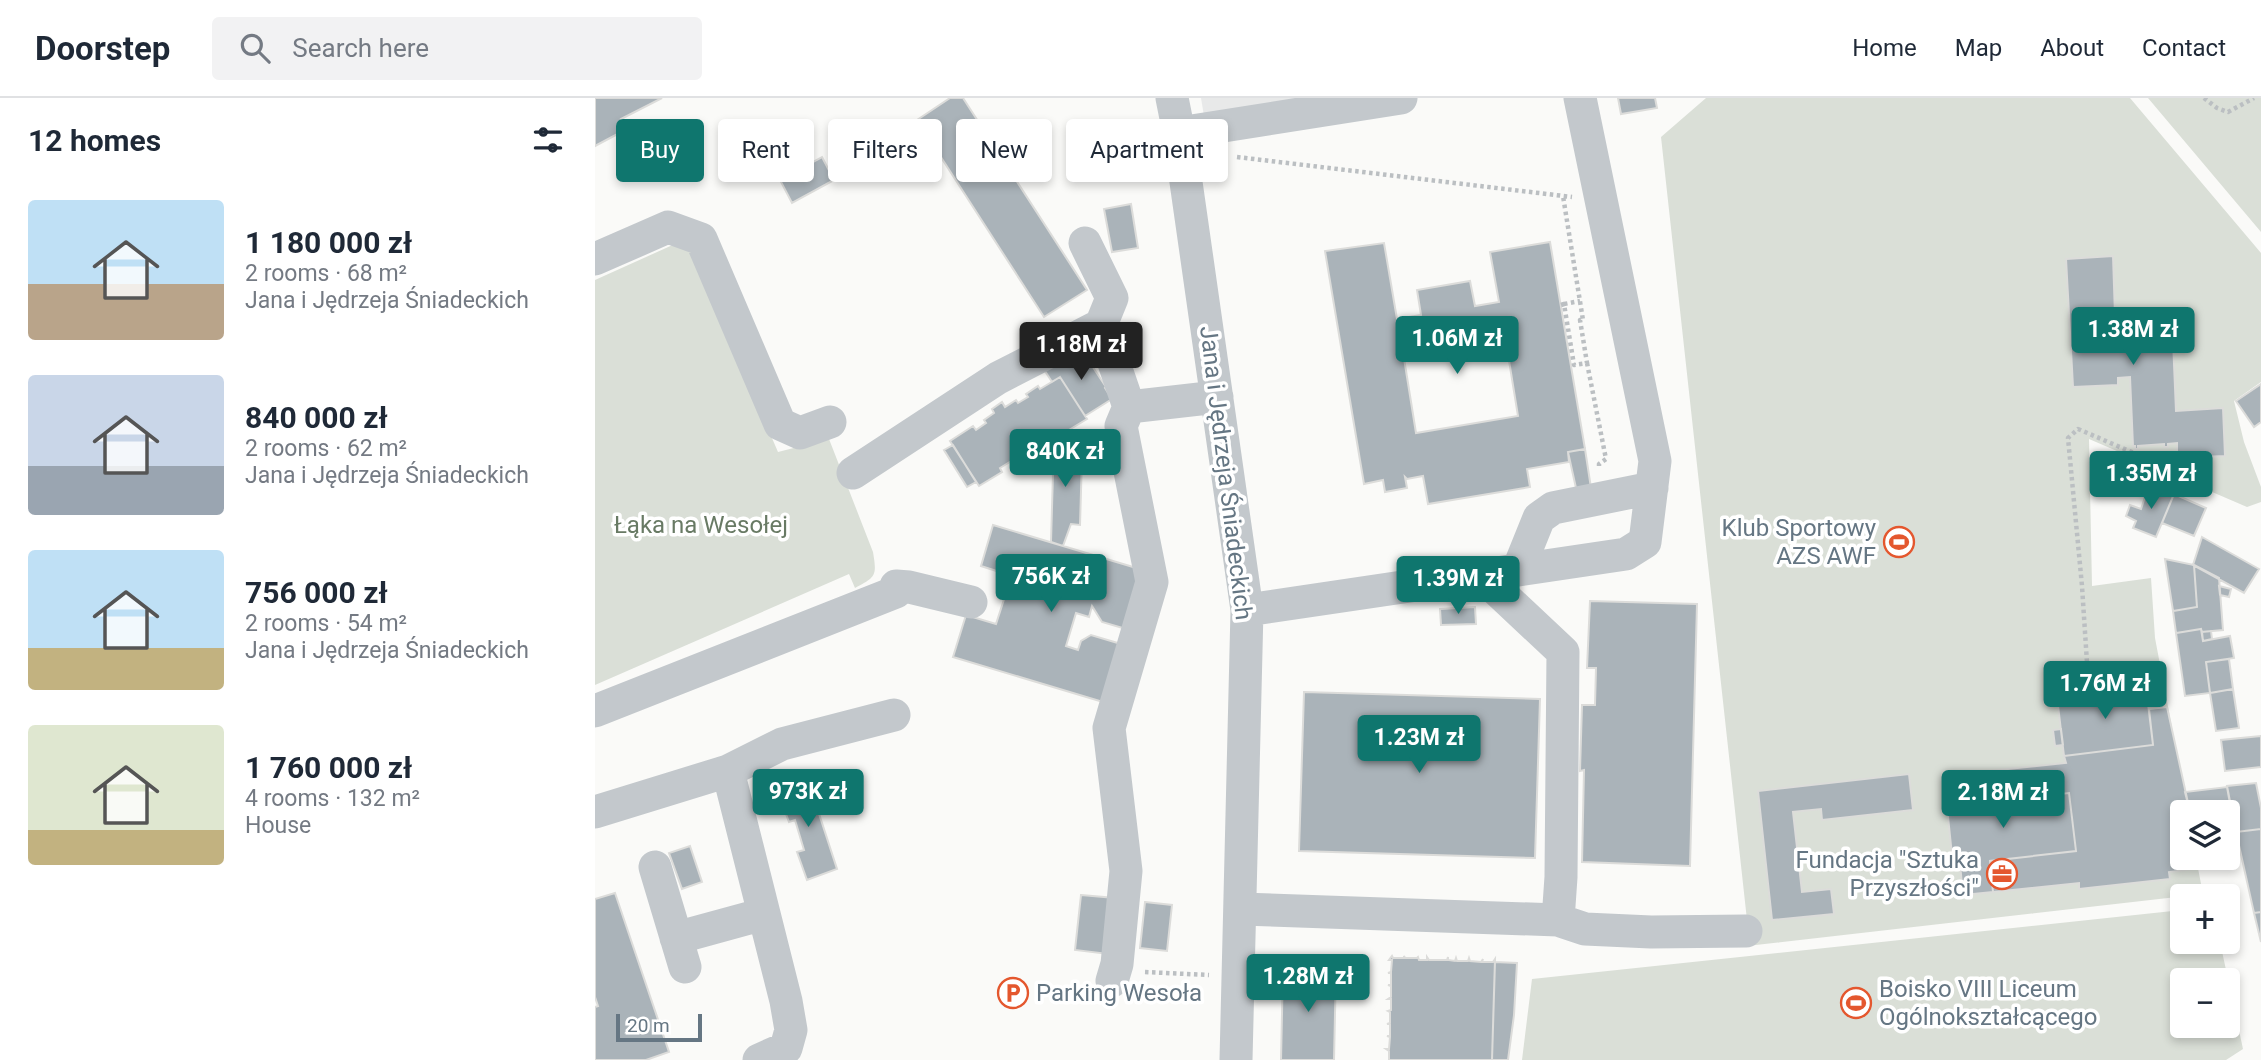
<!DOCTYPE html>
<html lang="en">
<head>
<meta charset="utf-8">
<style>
	:root { --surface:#fff; --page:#f2f2f3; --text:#1f2937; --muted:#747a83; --line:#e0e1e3; --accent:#0f766e }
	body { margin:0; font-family:Roboto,sans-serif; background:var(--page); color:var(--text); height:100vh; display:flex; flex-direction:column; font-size:26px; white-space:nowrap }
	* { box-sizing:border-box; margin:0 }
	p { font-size:23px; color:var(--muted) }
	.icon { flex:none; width:38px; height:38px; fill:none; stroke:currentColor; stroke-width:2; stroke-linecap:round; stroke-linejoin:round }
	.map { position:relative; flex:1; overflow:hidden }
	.side { display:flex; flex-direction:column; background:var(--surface); width:595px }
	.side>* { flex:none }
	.top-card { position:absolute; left:21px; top:21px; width:665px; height:63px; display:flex; gap:14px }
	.controls { position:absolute; left:1575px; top:702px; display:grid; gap:14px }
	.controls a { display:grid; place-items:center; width:70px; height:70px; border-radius:7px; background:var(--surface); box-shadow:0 4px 10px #0003; font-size:35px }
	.scale { position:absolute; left:21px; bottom:18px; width:86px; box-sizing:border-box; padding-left:7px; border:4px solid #657683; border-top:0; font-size:19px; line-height:24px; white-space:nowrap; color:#657683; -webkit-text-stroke:5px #fff; paint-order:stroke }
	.price { position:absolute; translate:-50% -60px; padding:0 16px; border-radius:7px; background:var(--accent); color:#fff; font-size:23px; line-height:46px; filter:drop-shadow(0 2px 4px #0008) }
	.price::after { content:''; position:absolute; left:50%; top:42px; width:21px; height:16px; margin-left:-10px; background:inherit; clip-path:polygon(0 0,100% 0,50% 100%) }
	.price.current { background:#222; color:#fff }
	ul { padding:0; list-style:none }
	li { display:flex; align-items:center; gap:21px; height:175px; padding:0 28px }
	li span { display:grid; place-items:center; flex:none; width:196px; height:140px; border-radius:7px; color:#555 }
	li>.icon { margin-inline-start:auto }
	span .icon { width:84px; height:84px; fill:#fffc; stroke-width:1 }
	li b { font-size:30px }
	h2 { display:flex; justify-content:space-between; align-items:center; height:84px; padding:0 28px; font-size:30px }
	.pill { padding:0 24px; border-radius:7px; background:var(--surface); box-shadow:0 4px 10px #0003; font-size:24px; line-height:63px }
	.pill.current { background:var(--accent); color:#fff }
	header { display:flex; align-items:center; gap:42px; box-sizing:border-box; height:98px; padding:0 35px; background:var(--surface); border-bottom:2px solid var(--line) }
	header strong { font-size:33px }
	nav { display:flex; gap:38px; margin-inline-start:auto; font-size:24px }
	.search { width:490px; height:63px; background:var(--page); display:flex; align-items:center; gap:18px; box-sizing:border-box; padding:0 24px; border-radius:7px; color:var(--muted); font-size:26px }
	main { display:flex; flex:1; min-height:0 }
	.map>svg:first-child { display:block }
	.built { fill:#e8e9e9 }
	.green { fill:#dadfd7; fill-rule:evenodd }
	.building { fill:#aab3b9; stroke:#dcdcda; stroke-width:2; fill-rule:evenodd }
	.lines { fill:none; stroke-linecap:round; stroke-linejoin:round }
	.path { stroke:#bbbfc2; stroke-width:4.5; stroke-dasharray:3.5 3.5; stroke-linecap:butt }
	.minor { stroke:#c3c8cc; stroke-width:33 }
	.labels { text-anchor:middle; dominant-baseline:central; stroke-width:7; stroke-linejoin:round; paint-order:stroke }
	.street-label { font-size:24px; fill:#657683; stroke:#fff }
	.park-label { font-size:24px; fill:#687a64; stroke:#fff }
	.poi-label { font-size:24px; fill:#657683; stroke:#fff; text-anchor:end }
</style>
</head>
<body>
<header>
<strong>Doorstep</strong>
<div class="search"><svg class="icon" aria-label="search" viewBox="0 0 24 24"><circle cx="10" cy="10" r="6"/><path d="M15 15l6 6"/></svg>Search here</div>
<nav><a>Home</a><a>Map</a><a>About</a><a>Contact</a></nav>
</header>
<main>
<section class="side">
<h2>12 homes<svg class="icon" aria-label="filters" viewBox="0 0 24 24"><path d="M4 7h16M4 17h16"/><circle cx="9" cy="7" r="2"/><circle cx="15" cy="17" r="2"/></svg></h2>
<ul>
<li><span style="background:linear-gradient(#bfe0f5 60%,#b9a48a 0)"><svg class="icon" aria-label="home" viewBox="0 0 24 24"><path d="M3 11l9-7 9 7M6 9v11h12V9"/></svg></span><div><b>1 180 000 zł</b><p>2 rooms · 68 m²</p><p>Jana i Jędrzeja Śniadeckich</p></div></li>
<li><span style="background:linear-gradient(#c9d6e8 65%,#9aa5b1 0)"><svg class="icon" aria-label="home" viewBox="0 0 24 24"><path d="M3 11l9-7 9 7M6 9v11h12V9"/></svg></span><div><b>840 000 zł</b><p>2 rooms · 62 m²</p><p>Jana i Jędrzeja Śniadeckich</p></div></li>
<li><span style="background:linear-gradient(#bfe0f5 70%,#c2b280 0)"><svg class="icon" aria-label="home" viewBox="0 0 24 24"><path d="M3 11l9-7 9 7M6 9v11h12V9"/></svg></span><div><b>756 000 zł</b><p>2 rooms · 54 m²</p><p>Jana i Jędrzeja Śniadeckich</p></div></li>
<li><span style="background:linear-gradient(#dfe7d0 75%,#c2b280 0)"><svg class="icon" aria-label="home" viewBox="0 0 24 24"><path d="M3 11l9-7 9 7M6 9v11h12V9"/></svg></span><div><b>1 760 000 zł</b><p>4 rooms · 132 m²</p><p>House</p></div></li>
</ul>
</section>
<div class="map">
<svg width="1666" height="962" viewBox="0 0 1666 962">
	<rect width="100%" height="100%" fill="#fafaf8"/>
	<path class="built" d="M606 0H758L610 24Z"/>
	<path class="green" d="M1111 0H1535L1666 155V284L1639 303 1649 344 1666 389V404L1652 409 1494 341 1497 488 1556 480 1560 540 1593 714H1587V760H1601L1608 796 1152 848V822L1066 39Z
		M1553 0H1666V134Z
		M91 141 183 354 234 341 278 454C282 478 281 479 260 490L254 476 0 587V182Z
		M1587 812V844H1625L1648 951 1631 962H927L937 881ZM1587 882H1633V928H1587Z"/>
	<path class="building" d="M0 0H67L26 21 32 31 0 48Z
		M355 0H368L492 192 449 219 322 22Z
		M1023 0H1060L1062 10 1026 16Z
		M227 59 239 82 197 105 185 82Z
		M536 106 543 150 517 154 509 111Z
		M955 144 990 351 973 354 974 364 932 371 935 389 833 406 828 378 812 381 810 379 812 390 790 394 788 382 769 386 730 153 789 145 802 221 826 217 822 192 875 183 880 208 904 204 895 154ZM910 238 923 318 821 335 808 254Z
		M1518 158 1521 247H1534V244L1578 242 1581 313 1628 310 1630 358 1582 360V345L1573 346V349H1569V346L1543 348V351H1540V348H1538L1535 279 1523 280V287L1478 289 1471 161Z
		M486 251 511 289 510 290 517 301 490 318 465 279 457 284 450 273Z
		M465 279 492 321 459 341 457 338 405 370 407 374 384 388 355 343 378 328 381 332 391 325 389 322 399 315 397 311 407 304 410 309 421 302 423 305 433 299 431 296 443 288 445 291Z
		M1666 286V324L1659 329 1641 303Z
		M471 334 483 356V360H487L485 427 476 426 468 448 456 444 459 341Z
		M358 347 381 384 372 389 349 352Z
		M990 351 1000 416 981 390 973 354Z
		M1554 387 1579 396 1561 439 1538 430 1541 423 1531 418 1535 407 1546 411Z
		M1579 396 1611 410 1599 438 1567 425Z
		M398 427 548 472 531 531 507 524 497 508 494 519 481 515 471 548 483 552 486 543 496 537 526 546 508 604 358 559 371 517 401 526 413 489 417 478 386 468Z
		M1607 439 1664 471 1649 495 1598 467Z
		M1570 461 1599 467 1602 509 1578 513Z
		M1599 467 1624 480 1628 532 1607 534 1606 531 1581 535 1578 513 1602 509Z
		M1624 488 1636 491 1634 499 1625 497Z
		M995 503 1102 506 1095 768 987 764 989 672 985 673 987 607H1000L1001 570H992Z
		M880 509 881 526 846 527 845 511Z
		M1606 531 1608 543 1635 538 1639 560 1611 564 1615 595 1590 598 1581 535Z
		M1616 533 1617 541 1608 543 1607 534Z
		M1634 561 1638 591 1615 595 1611 564Z
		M1551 589 1558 647 1469 658 1462 599Z
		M1638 591 1644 630 1621 633 1615 595Z
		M709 594 945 601 940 760 704 753Z
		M1572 609 1595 714H1587V760H1605L1607 770 1574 774 1575 781 1484 791V785L1398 794 1395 763 1481 753 1474 695 1388 704 1385 674 1471 665 1469 658 1558 647 1554 611Z
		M1466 631 1468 647 1460 648 1458 632Z
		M1666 638V669L1630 673 1626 642Z
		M1385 674 1388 704 1474 695 1481 753 1395 763 1398 794 1368 797 1365 766 1358 767 1352 709 1358 708 1355 677Z
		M1314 676 1318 712 1227 722 1226 711 1198 714 1207 794 1236 791 1239 816 1177 822 1163 693Z
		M213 682 242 771 212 782 202 754 209 752 200 722 194 724 182 692Z
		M1661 685 1666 710V731L1641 734 1632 688Z
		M1632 689 1636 711 1595 714 1590 694Z
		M1666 731V814L1659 815 1641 734Z
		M95 748 107 784 87 791 74 755Z
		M20 795 74 954 51 962H0V909L3 908 0 899V801Z
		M486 797 520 800 513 856 480 852Z
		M550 804 577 807 572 853 545 850Z
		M1666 814V844L1659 815Z
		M797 858 798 860H809V858L810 860H822L823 859 824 862H832V859L834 862H852L853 859V862L860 863 861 860 862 863H873L874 860 875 863 886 864 888 861 887 864H898L900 861 897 962H794V953L791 951H794L795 939 792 938H795V926H792L795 925V914L793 913 796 912V901H793L796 899V888L793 887H796V875H793L796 874 797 862H794Z
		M900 864 922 865 919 917 913 962H897Z
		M688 870 741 871 739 962H686Z"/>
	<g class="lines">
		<path class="path" d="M1609 0 1622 10 1633 14 1659 0
			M642 59 977 99
			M969 206 985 203
			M966 207 969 206 979 267 992 265 985 222H988L968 98
			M992 265 1011 361 1004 366V371
			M1462 591 1493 580 1487 488 1473 340 1483 331 1588 376
			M550 874 614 877"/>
		<path class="minor" d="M577 0 584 35 652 512 641 962
			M584 35 806 0
			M490 145 517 200 506 227 534 309 622 299
			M0 161 73 129 106 141 185 326 205 335 235 324
			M258 375 403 280 506 227
			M923 472 944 420 958 410 1057 390
			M887 478 968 554 966 779 963 822
			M301 488 314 489 376 504
			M652 512 1031 456 1050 444 1060 363 985 0
			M0 613 301 494
			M0 714 133 673
			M60 769 90 869
			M646 811 963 822 990 831 1056 834 1151 833
			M81 840 169 816
			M517 883 522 866 531 773 514 630 557 484 526 328 534 309
			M164 962 191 950 196 932 191 903 133 673 187 646 299 617"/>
	</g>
	<defs>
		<g id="stadium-ring" transform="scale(1.575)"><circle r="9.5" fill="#fff" stroke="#e4572e" stroke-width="1.5"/><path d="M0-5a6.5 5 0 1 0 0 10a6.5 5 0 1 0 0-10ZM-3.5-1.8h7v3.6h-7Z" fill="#e4572e"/></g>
		<g id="office-ring" transform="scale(1.575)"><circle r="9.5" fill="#fff" stroke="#e4572e" stroke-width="1.5"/><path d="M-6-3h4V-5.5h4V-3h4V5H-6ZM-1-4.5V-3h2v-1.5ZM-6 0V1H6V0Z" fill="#e4572e"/></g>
		<g id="parking-ring" transform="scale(1.575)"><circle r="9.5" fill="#fff" stroke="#e4572e" stroke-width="1.5"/><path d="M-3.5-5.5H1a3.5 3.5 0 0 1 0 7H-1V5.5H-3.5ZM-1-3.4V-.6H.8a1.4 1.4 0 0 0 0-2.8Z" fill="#e4572e"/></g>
	</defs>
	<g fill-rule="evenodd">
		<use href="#stadium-ring" x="1304" y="444"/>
		<use href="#office-ring" x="1407" y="776"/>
		<use href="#parking-ring" x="418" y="895"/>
		<use href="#stadium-ring" x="1261" y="905"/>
	</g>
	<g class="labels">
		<g class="street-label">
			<text transform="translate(631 375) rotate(83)">Jana i Jędrzeja Śniadeckich</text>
		</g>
		<g class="park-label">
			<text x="106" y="427">Łąka na Wesołej</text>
		</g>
		<g class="poi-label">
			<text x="1281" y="430">Klub Sportowy<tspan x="1281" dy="28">AZS AWF</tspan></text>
			<text x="1384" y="762">Fundacja "Sztuka<tspan x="1384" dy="28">Przyszłości"</tspan></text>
			<text x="1284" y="891" text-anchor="start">Boisko VIII Liceum<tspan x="1284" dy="28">Ogólnokształcącego</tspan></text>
			<text x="441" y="895" text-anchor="start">Parking Wesoła</text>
		</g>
	</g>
</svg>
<div class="controls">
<a><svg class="icon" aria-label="layers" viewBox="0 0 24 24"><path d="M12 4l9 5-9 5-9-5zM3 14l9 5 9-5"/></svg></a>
<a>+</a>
<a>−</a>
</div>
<div class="scale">20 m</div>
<b class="price" style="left:1538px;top:269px">1.38M zł</b>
<b class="price" style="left:862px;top:278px">1.06M zł</b>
<b class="price current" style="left:486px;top:284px">1.18M zł</b>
<b class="price" style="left:470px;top:391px">840K zł</b>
<b class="price" style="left:1556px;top:413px">1.35M zł</b>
<b class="price" style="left:456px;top:516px">756K zł</b>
<b class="price" style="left:863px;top:518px">1.39M zł</b>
<b class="price" style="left:1510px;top:623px">1.76M zł</b>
<b class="price" style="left:824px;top:677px">1.23M zł</b>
<b class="price" style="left:213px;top:731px">973K zł</b>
<b class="price" style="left:1408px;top:732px">2.18M zł</b>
<b class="price" style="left:713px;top:916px">1.28M zł</b>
<div class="top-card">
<a class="pill current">Buy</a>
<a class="pill">Rent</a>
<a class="pill">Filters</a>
<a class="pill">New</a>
<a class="pill">Apartment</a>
</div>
</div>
</main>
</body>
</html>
